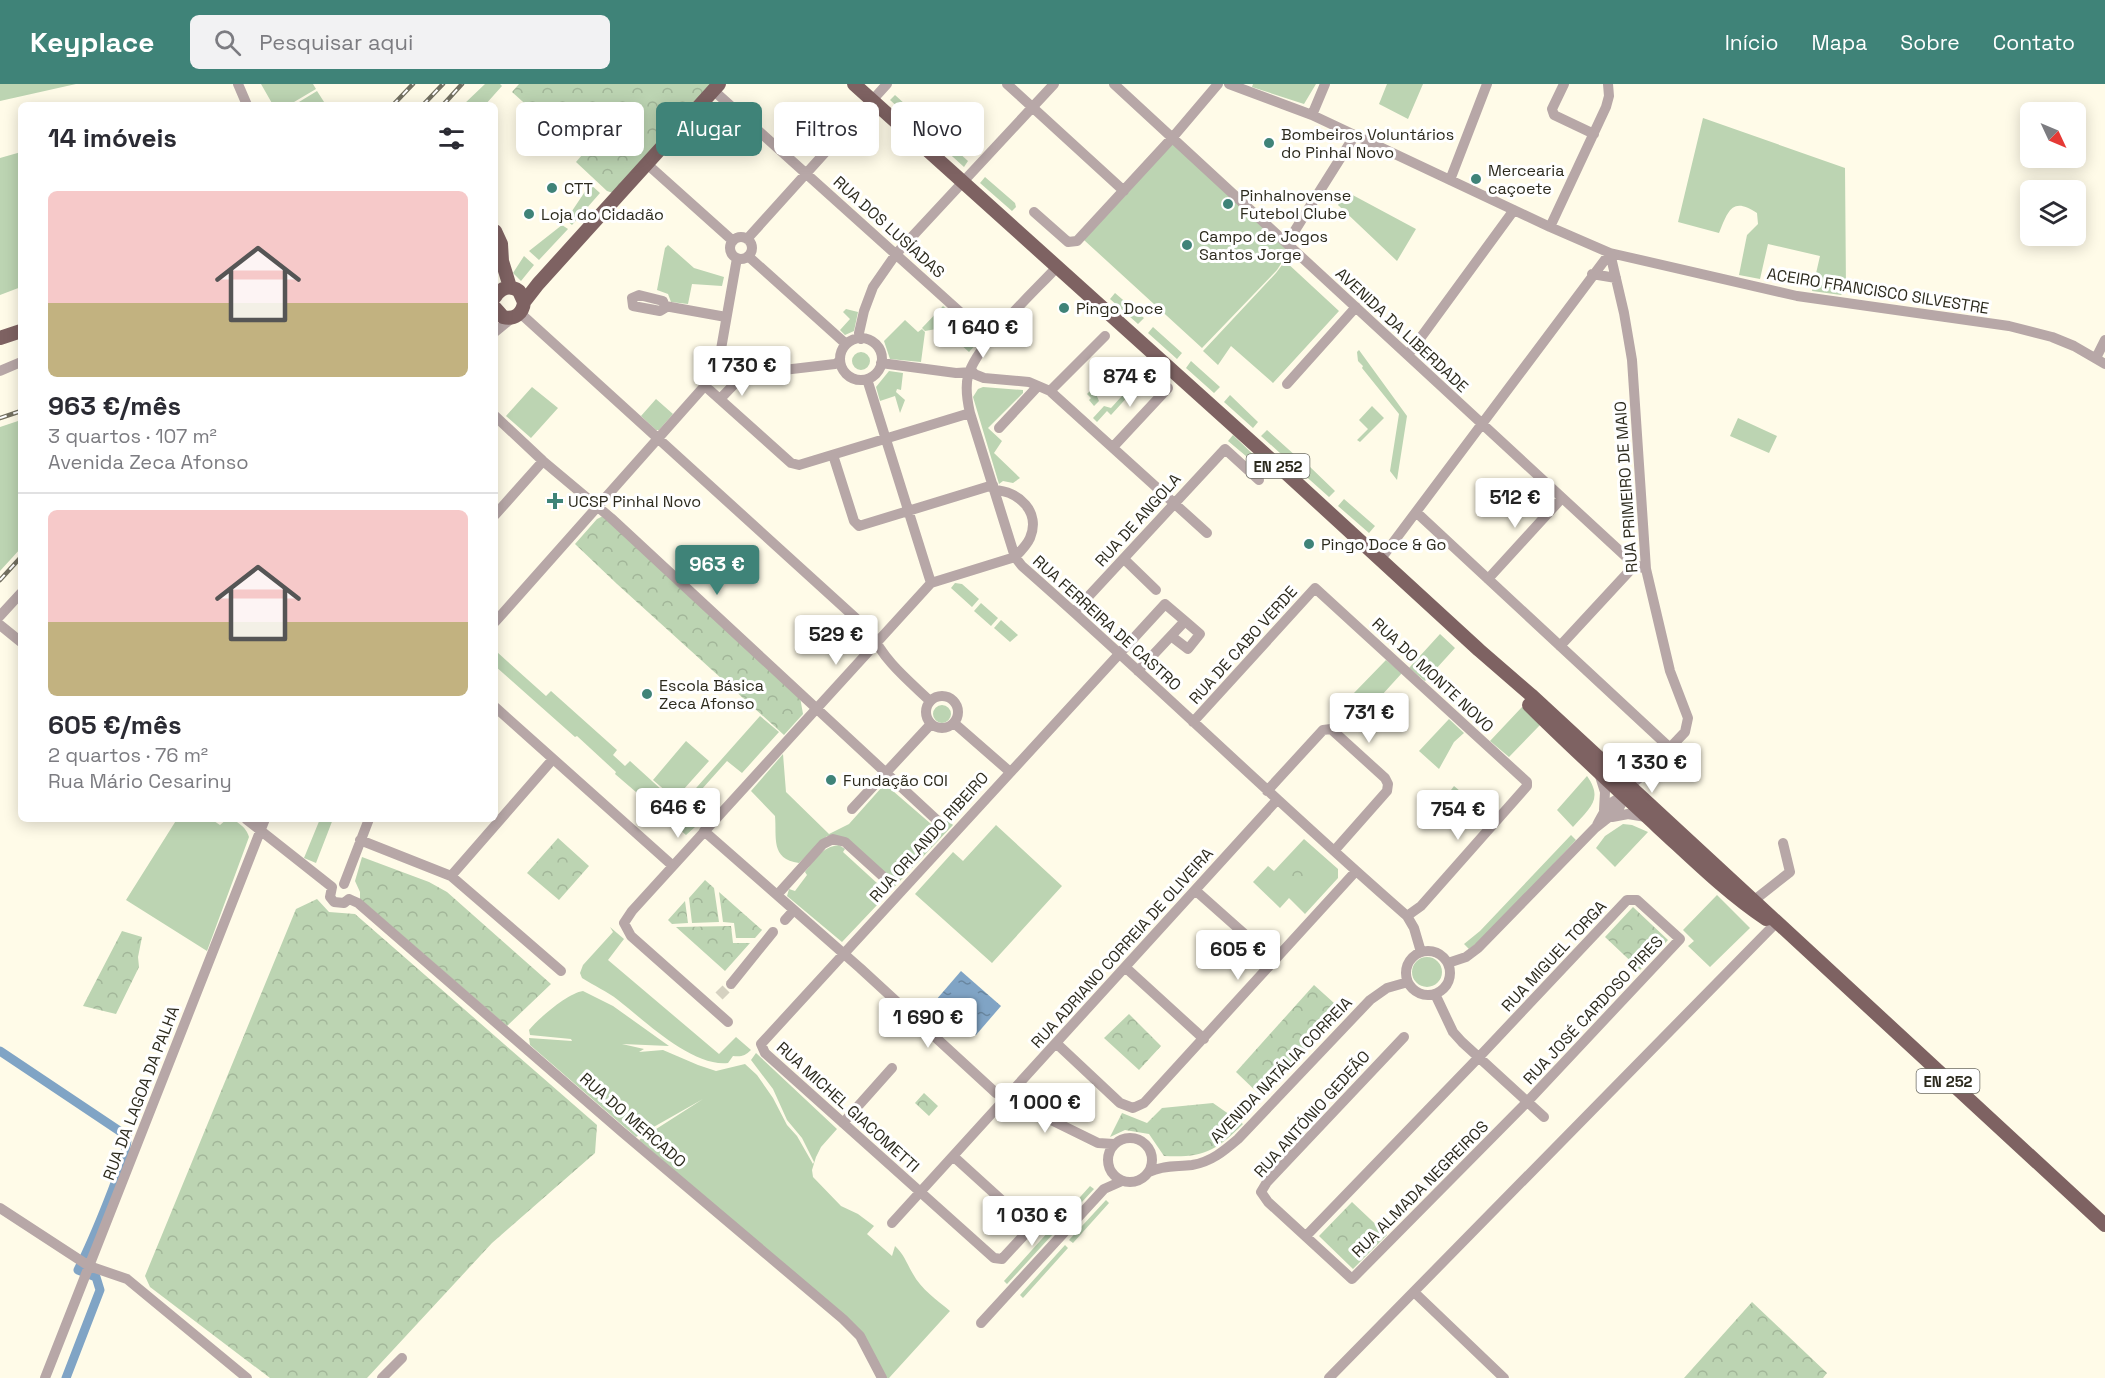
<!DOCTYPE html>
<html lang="pt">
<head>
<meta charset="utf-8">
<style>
	:root { --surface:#fff; --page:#f2f2f3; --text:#2b2b33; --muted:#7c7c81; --line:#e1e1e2; --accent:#3f8378 }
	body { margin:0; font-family:"Space Grotesk",sans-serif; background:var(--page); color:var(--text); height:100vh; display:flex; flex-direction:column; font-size:22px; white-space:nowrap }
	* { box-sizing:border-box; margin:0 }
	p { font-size:20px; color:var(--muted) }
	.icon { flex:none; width:33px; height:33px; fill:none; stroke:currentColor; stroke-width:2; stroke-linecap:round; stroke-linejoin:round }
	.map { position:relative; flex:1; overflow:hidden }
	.panel { position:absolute; left:18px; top:18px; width:480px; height:720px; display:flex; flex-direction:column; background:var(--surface); border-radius:9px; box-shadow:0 3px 15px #0003 }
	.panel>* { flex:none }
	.top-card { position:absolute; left:516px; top:18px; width:570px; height:54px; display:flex; gap:12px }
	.needle { width:39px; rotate:134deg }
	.buttons { position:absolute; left:2020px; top:18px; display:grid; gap:12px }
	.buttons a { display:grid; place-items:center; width:66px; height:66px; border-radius:9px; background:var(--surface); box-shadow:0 3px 15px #0003; font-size:30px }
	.price { position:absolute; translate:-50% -51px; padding:0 14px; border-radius:6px; background:#fff; color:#222; font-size:20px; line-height:39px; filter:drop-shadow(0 2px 3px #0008) }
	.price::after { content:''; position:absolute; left:50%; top:36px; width:18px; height:14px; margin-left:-9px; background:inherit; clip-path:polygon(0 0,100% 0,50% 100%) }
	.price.active { background:var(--accent); color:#fff }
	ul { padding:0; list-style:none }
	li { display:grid; align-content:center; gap:12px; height:318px; padding:0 30px }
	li+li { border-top:2px solid var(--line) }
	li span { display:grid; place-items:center; height:186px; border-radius:9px; color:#555 }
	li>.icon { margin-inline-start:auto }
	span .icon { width:108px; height:108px; fill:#fffc; stroke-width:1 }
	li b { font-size:26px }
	h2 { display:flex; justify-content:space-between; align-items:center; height:72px; padding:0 30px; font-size:26px }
	.chip { padding:0 21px; border-radius:9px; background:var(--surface); box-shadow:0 3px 15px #0003; font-size:21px; line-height:54px }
	.chip.active { background:var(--accent); color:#fff }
	header { display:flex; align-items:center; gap:36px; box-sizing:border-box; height:84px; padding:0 30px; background:var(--accent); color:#fff }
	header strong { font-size:28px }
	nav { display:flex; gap:33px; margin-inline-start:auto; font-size:21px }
	.search { width:420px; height:54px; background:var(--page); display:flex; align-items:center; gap:15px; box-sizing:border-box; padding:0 21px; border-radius:9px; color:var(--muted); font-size:22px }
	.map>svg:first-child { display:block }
	.green { fill:#bcd4b2 }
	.forest { fill:url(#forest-crowns) }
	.water { fill:url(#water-ripples) }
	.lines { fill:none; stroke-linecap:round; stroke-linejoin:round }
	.canal { stroke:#80a4c5; stroke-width:9 }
	.minor-tunnel { stroke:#d5d1c0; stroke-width:10; stroke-dasharray:10 5; stroke-linecap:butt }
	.minor { stroke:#b7a7a7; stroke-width:10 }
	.major { stroke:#7e6262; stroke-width:14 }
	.rail-casing { stroke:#737061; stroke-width:4.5 }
	.rail { stroke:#fff; stroke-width:2; stroke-dasharray:7; stroke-linecap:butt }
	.poi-dot { fill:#3f8378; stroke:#fff; stroke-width:2 }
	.labels { text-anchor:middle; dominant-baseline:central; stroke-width:6; stroke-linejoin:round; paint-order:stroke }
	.shield { fill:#fff; stroke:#6c6b62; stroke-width:1.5 }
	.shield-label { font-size:15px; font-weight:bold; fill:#2d2b1e }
	.poi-label { font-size:16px; fill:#2d2b1e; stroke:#fff; text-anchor:start }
	.street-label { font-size:16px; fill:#2d2b1e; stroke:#fff }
</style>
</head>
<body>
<header>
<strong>Keyplace</strong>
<div class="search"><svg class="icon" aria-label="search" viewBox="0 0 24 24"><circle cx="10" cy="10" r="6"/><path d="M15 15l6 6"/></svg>Pesquisar aqui</div>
<nav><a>Início</a><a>Mapa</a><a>Sobre</a><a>Contato</a></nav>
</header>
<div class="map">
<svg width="2105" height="1294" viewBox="0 0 2105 1294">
	<defs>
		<pattern id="forest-crowns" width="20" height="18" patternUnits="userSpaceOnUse" patternTransform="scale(1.5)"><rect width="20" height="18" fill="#bcd4b2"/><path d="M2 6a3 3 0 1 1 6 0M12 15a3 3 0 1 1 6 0" fill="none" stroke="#a2b699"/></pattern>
		<pattern id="water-ripples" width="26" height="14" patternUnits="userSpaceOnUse" patternTransform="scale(1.5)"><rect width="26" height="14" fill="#80a4c5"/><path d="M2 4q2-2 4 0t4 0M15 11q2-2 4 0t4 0" fill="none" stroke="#69869f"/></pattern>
	</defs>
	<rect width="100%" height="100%" fill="#fffbe8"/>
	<path class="green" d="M0 0H76L0 17Z
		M261 0H313L316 5 289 21H273Z
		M485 0H500L502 2 485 21H463Z
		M1253 0H1316L1304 20 1252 3Z
		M1387 0H1423L1408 35 1379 20Z
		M317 7 326 21H294Z
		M895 11 927 40 922 45 890 16Z
		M1703 34 1845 84 1846 205 1841 211 1812 207 1820 172 1768 160 1760 195 1739 191 1747 151 1758 140 1757 129C1732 112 1728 127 1719 149L1678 138Z
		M936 48 968 77 964 83 931 53Z
		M1173 59 1290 166 1277 186 1202 264 1084 156Z
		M21 68V203L0 211V74Z
		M985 93 1015 119 1016 123 1012 127 980 99Z
		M590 100 600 109 572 141 566 136Z
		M1347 108 1416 145 1397 177 1338 121Z
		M562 141 568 145 539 176 529 167Z
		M668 161 694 184 724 193 722 202 692 200 688 220 671 218 668 210 657 206 665 164Z
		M524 172 534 181 521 197 513 189Z
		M1285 177 1339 227 1273 299 1231 262 1218 281 1203 267 1276 189Z
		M1115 209 1144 234 1138 240 1110 215Z
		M943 222 980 256 969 268 942 244 925 247 922 244Z
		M846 225 858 228 854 247 845 251 840 246 850 235 843 228Z
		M905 236 918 248 922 245 925 248 921 278 890 275 884 257Z
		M1153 243 1182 269 1177 275 1148 249Z
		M1359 266 1407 332 1397 396 1390 387 1399 330 1362 284 1363 282 1358 277 1357 268Z
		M852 277a9 9 0 1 1 18 0a9 9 0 1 1-18 0Z
		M1119 276 1142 297 1111 331 1107 327 1097 338 1093 334 1104 322 1111 324 1131 302 1117 289 1096 310 1099 317 1094 322 1089 316 1091 314 1087 310Z
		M1191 277 1220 303 1214 309 1186 284Z
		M889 287 903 289 901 306 897 305 896 308 905 316 900 329 895 312 880 317 876 303Z
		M532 303 558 324 531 354 506 332Z
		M983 303 1023 306V309L988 344 1002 357 994 369 1020 394 1013 399 1003 397 999 400 973 313 978 305Z
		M1230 311 1258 338 1253 344 1224 318Z
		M656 315 673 330 659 346H656L641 332Z
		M1372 322 1384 334 1360 358 1357 356 1368 345 1359 336Z
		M1738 334 1777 352 1769 369 1730 352Z
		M21 336V464L0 487V343Z
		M1267 346 1297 373 1291 379 1261 352Z
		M1233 351 1265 382V388L1228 357Z
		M1308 381 1335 407 1329 413 1301 388Z
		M1344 415 1375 442 1369 449 1338 422Z
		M955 499 962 500 979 515 972 523 951 504Z
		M981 519 998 534 991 542 974 527Z
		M1001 536 1018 551 1010 558 994 544Z
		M1440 550 1455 564 1425 597 1409 584Z
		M497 568 546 612 551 607 617 666 613 671 625 682 630 677 674 717 671 722 695 743 686 751 615 690 616 688 577 652 575 653 495 582V571Z
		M1386 576 1402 589 1371 623 1353 610Z
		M933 630a9 9 0 1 1 18 0a9 9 0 1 1-18 0Z
		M1522 623 1540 641 1509 673 1490 657Z
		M760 632 779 648 742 689 727 677 685 724 681 721Z
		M1449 635 1464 649 1454 658 1439 685 1419 667Z
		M686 657 709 677 675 715 653 696Z
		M783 670 786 708 829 750 849 740 882 703 886 701 938 746 948 736 953 741 842 858 787 812 789 805 795 807 807 791 805 788C815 775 822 763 839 761L845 765 843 768 878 800 881 798 883 799 880 804 884 807 893 797 846 755 827 752 799 779C770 775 777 753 775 732L751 707Z
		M1587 692C1604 716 1589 724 1573 743L1557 726Z
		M1454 702 1490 732 1482 742 1448 710Z
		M177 735H211L220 741 227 735C236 735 247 744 249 753L207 867 126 816Z
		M320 735H333L316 779 304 774Z
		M1623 740 1632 741 1648 748 1615 783 1596 764 1605 752Z
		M996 741 1062 802 992 879 915 810 953 768 963 777Z
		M1571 751 1576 756 1486 852 1469 865 1464 860 1480 847Z
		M1304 755 1338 785V794L1305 830 1289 814 1280 824 1253 798 1268 782 1274 787Z
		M1717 811 1750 844 1710 883 1688 862 1694 857 1683 846Z
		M610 843 624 855 608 876 719 970 736 953 751 966C745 972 741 973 733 972L728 979C692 983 645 937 618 916 607 907 594 902 582 894L580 889 583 881 613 848Z
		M1412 888a15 15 0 1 1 30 0a15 15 0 1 1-30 0Z
		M583 907 613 922 669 962 622 960 644 965 639 968 663 966 698 981 716 987 745 980 757 991 773 1014 787 1041 797 1052 813 1080 814 1078 802 1054 787 1036 773 1005 751 976 756 969 837 1045 821 1063 816 1073 812 1086 813 1093 841 1122 858 1130 874 1142 867 1150 892 1172 895 1162C904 1170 907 1180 913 1190 921 1205 937 1216 950 1227L889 1294H886L861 1250 639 1056 703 1015 636 1053 530 961 529 954 572 957 571 955 530 951 529 946C539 934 568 909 583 907Z
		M1090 1102 1094 1105 1057 1145 1054 1142Z
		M1106 1116 1109 1119 1073 1159 1069 1156Z
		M1049 1147 1053 1150 1007 1200 1004 1197Z
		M1065 1161 1068 1164 1023 1214 1020 1211Z"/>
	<path class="forest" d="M519 0H712L613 109 607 107 576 78 582 71 512 8Z
		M603 432 800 613 803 630 784 651 617 500 575 460 597 435Z
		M558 754 589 782 559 816 527 789Z
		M1296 772 1310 785 1297 799 1283 786Z
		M362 773 429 798 447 808 551 900 507 942 360 815V808L355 797Z
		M705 796 714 804 719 838 692 839 689 814Z
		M719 808 762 846 755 854H736L734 839 723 838Z
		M317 815 329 828 355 830 597 1041 595 1069 492 1159 367 1294H270L150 1203 145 1192 296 825Z
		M685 817 688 839 672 840 668 836Z
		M1633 823 1668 856 1640 886 1605 853Z
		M731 842 733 859H750L725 887 676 843Z
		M122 847 142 853 138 873 139 883 116 930 83 922Z
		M1314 901 1344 928 1261 1012 1236 988Z
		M1129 930 1161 962 1139 986 1104 954Z
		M924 1009 938 1022 929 1032 915 1019Z
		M1213 1019 1243 1040C1216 1067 1203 1074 1164 1072L1149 1050 1125 1046 1110 1053 1122 1029 1147 1039 1162 1024Z
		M1352 1118 1387 1151 1353 1185 1319 1152Z
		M1752 1218 1827 1289 1823 1294H1684Z"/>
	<path class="water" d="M961 887 1001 922 976 951 936 916Z"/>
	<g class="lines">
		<path class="canal" d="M0 967 127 1052C130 1071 89 1164 78 1186L96 1193 100 1206 66 1294"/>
		<path class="minor-tunnel" d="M719 912 731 900"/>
		<path class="minor" d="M238 0 247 21
			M1007 0 1124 107
			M1114 0 1635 481 1646 485
			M1229 0 1312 31 1550 143 1610 169 1797 212 2009 242 2052 253 2074 262 2105 280
			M1564 0 1552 25 1554 31 1594 50
			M713 6 990 255
			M1312 31 1325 0
			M647 80 733 157
			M1450 96 1487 0
			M1034 128 1068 158 1077 157 1173 53 1218 0
			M1550 143 1606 23 1609 12 1608 0
			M730 164a11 11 0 1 1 22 0a11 11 0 1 1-22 0Z
			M747 155 887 0
			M1287 159 1355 51
			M1610 169 1624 229 1632 276 1646 485 1670 587 1688 634 1685 648 1647 688 1634 698 1633 704
			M748 172 846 260
			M1057 183C1034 208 976 261 968 292 965 304 967 316 970 329L1015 473 1022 482C1152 596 1276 718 1407 832L1414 844 1421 868
			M1592 190 1616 194
			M639 211 663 217 665 224 660 227 633 222 632 214Z
			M665 222 726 233
			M520 229 871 548C883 576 908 596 930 617
			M495 248 512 234
			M840 275a21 21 0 1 1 42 0a21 21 0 1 1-42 0Z
			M861 255 859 249 864 227 873 203 896 170 1054 0
			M1408 271 1514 126
			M2096 274 2105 256
			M881 279 956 289 973 288
			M717 282 733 292 835 280 840 277
			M0 287 21 278
			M969 288 984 294 1029 298 1050 307 1207 449
			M867 295 931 499
			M1287 300 1356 223
			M705 302 791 379 799 381 970 329
			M1050 307 1105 252
			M720 315 743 291
			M495 332 543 377 611 434 940 739
			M999 344 1038 302
			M1113 363 1168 304
			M833 371 854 437 859 442 993 401
			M994 406C1019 407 1041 428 1030 454 1027 461 1020 468 1015 473
			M1416 428 1670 664
			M495 431 543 377
			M1124 475 1156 506
			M1380 476 1610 169
			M1488 495 1562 414
			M1074 528 1225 365 1259 396
			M0 532 21 509
			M495 538 717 288 737 174
			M0 541 21 558
			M1171 552 1188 565 1200 550 1185 537
			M1560 562 1635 481
			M926 628a16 16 0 1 1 32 0a16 16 0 1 1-32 0Z
			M495 623 673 782
			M1193 638 1315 504 1527 698V702L1421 822 1407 832
			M954 639 1009 687
			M1599 689 1605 708 1604 726
			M1267 707 1323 646 1331 645 1385 694 1388 700 1387 707 1334 767
			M852 725 931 640
			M1612 733 1628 730 1646 733
			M246 735 332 803
			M1597 741C1604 728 1609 715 1625 713
			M704 747 860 884 996 1009 1098 1059 1114 1060
			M360 756 451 792 561 887
			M451 792 553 675
			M344 800 369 735
			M332 803 330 813 334 818 344 819 349 815
			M1195 806 1275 877
			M777 811 823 760 833 755 845 758 888 797
			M349 815 358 819 622 1048 843 1235 860 1252 882 1294
			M1750 823 1757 814 1790 788 1783 759
			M785 836 794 826
			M1406 889a22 22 0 1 1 44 0a22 22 0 1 1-44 0Z
			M1448 879 1466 873 1478 864 1595 744 1618 726 1625 713
			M1125 883 1204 955
			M731 900 773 848
			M1435 910 1453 948 1462 958 1544 1033
			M728 938 631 852 624 839 632 827 931 499 1015 473
			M1056 959 1120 1019 1133 1024 1144 1019 1356 787
			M843 1039 892 984
			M1108 1076a22 22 0 1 1 44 0a22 22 0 1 1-44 0Z
			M953 1072 1028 1140 1027 1148 1002 1175 994 1174 765 969 761 960 1165 520 1185 537 1138 587
			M1149 1088C1164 1081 1177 1083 1192 1081 1211 1078 1224 1067 1238 1055L1370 916 1387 904 1408 898
			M0 1124 89 1182 127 1195 247 1294
			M892 1139 1277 716
			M1306 1152 1480 972 1627 816H1637L1680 855 1528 1017 1352 1195 1268 1118 1261 1108 1267 1098 1404 953
			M1414 1208 1504 1294
			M981 1239 1104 1105 1122 1097
			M45 1294 265 735
			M382 1294 402 1274
			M1329 1294 1777 838"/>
		<path class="major" d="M854 0 1286 389 1479 566 1531 611 2105 1141
			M495 147 501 160 502 177 510 203
			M495 213C501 203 510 201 519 207L524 218C523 230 514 236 503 233L495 224
			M524 218 538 200 719 0
			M0 254 21 247
			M1529 621C1571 663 1615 703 1658 743 1693 775 1727 809 1766 835"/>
		<g class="rail-casing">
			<path id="rail" d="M393 21 413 0
				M423 21 443 0
				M443 21 462 0
				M0 334 21 327
				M0 496 21 473"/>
		</g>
		<use href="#rail" class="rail"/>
	</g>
	<g class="poi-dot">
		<circle cx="1269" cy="59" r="6"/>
		<circle cx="1476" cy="95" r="6"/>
		<circle cx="552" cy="104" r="6"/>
		<circle cx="1228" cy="120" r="6"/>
		<circle cx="529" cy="130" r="6"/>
		<circle cx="1187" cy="161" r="6"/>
		<circle cx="1064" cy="224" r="6"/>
		<path d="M552 408h6v6h6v6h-6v6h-6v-6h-6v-6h6z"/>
		<circle cx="1309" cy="460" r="6"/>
		<circle cx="647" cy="610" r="6"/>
		<circle cx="831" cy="696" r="6"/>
	</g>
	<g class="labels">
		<g class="shield">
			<rect x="1246.5" y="370" width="63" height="24" rx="4.5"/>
			<rect x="1916.5" y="985" width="63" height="24" rx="4.5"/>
		</g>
		<g class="shield-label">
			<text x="1278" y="382">EN 252</text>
			<text x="1948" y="997">EN 252</text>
		</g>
		<g class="poi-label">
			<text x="1281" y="50">Bombeiros Voluntários<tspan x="1281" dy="18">do Pinhal Novo</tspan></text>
			<text x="1488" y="86">Mercearia<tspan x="1488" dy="18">caçoete</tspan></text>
			<text x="564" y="104">CTT</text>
			<text x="1240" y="111">Pinhalnovense<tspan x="1240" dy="18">Futebol Clube</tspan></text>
			<text x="541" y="130">Loja do Cidadão</text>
			<text x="1199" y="152">Campo de Jogos<tspan x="1199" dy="18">Santos Jorge</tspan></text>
			<text x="1076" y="224">Pingo Doce</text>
			<text x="568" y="417">UCSP Pinhal Novo</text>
			<text x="1321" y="460">Pingo Doce &amp; Go</text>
			<text x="659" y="601">Escola Básica<tspan x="659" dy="18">Zeca Afonso</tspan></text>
			<text x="843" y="696">Fundação COI</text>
		</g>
		<g class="street-label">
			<text transform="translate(889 143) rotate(42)">RUA DOS LUSÍADAS</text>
			<text transform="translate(1878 207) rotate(9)">ACEIRO FRANCISCO SILVESTRE</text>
			<text transform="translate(1402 246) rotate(43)">AVENIDA DA LIBERDADE</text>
			<text transform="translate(1626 403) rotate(-94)">RUA PRIMEIRO DE MAIO</text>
			<text transform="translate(1138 436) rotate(-48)">RUA DE ANGOLA</text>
			<text transform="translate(1107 539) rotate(42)">RUA FERREIRA DE CASTRO</text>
			<text transform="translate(1243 561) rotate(-48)">RUA DE CABO VERDE</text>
			<text transform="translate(1433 591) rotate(43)">RUA DO MONTE NOVO</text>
			<text transform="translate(929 753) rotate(-48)">RUA ORLANDO RIBEIRO</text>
			<text transform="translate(1122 864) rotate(-48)">RUA ADRIANO CORREIA DE OLIVEIRA</text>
			<text transform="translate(1554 872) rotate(-47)">RUA MIGUEL TORGA</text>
			<text transform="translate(1593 926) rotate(-47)">RUA JOSÉ CARDOSO PIRES</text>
			<text transform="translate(1281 986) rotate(-46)">AVENIDA NATÁLIA CORREIA</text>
			<text transform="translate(141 1009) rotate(-69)">RUA DA LAGOA DA PALHA</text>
			<text transform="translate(848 1023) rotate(42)">RUA MICHEL GIACOMETTI</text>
			<text transform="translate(1312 1030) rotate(-48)">RUA ANTÓNIO GEDEÃO</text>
			<text transform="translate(633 1036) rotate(41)">RUA DO MERCADO</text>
			<text transform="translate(1420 1105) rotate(-45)">RUA ALMADA NEGREIROS</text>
		</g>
	</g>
</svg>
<div class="buttons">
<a><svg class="needle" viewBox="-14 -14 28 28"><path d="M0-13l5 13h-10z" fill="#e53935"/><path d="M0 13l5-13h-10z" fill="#7c7c81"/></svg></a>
<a><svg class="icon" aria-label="layers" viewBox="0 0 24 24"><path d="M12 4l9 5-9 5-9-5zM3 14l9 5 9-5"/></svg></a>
</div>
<b class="price" style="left:983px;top:275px">1 640 €</b>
<b class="price" style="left:742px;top:313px">1 730 €</b>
<b class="price" style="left:1130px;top:324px">874 €</b>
<b class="price" style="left:1515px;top:445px">512 €</b>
<b class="price active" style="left:717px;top:512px">963 €</b>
<b class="price" style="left:836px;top:582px">529 €</b>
<b class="price" style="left:1369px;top:660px">731 €</b>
<b class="price" style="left:1652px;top:710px">1 330 €</b>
<b class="price" style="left:678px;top:755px">646 €</b>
<b class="price" style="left:1458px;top:757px">754 €</b>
<b class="price" style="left:1238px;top:897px">605 €</b>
<b class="price" style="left:928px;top:965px">1 690 €</b>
<b class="price" style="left:1045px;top:1050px">1 000 €</b>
<b class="price" style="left:1032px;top:1163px">1 030 €</b>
<div class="top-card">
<a class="chip">Comprar</a>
<a class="chip active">Alugar</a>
<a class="chip">Filtros</a>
<a class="chip">Novo</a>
</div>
<section class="panel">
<h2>14 imóveis<svg class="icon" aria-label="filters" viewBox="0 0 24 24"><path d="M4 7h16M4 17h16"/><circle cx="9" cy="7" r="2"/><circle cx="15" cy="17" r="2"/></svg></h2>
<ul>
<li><span style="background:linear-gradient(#f6c9c9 60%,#c2b280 0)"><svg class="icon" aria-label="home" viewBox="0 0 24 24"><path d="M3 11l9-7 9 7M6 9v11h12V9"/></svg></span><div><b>963 €/mês</b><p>3 quartos · 107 m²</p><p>Avenida Zeca Afonso</p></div></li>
<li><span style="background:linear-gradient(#f6c9c9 60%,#c2b280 0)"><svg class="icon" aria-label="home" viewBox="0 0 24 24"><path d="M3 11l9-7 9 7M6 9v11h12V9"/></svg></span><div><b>605 €/mês</b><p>2 quartos · 76 m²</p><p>Rua Mário Cesariny</p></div></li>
</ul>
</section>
</div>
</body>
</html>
